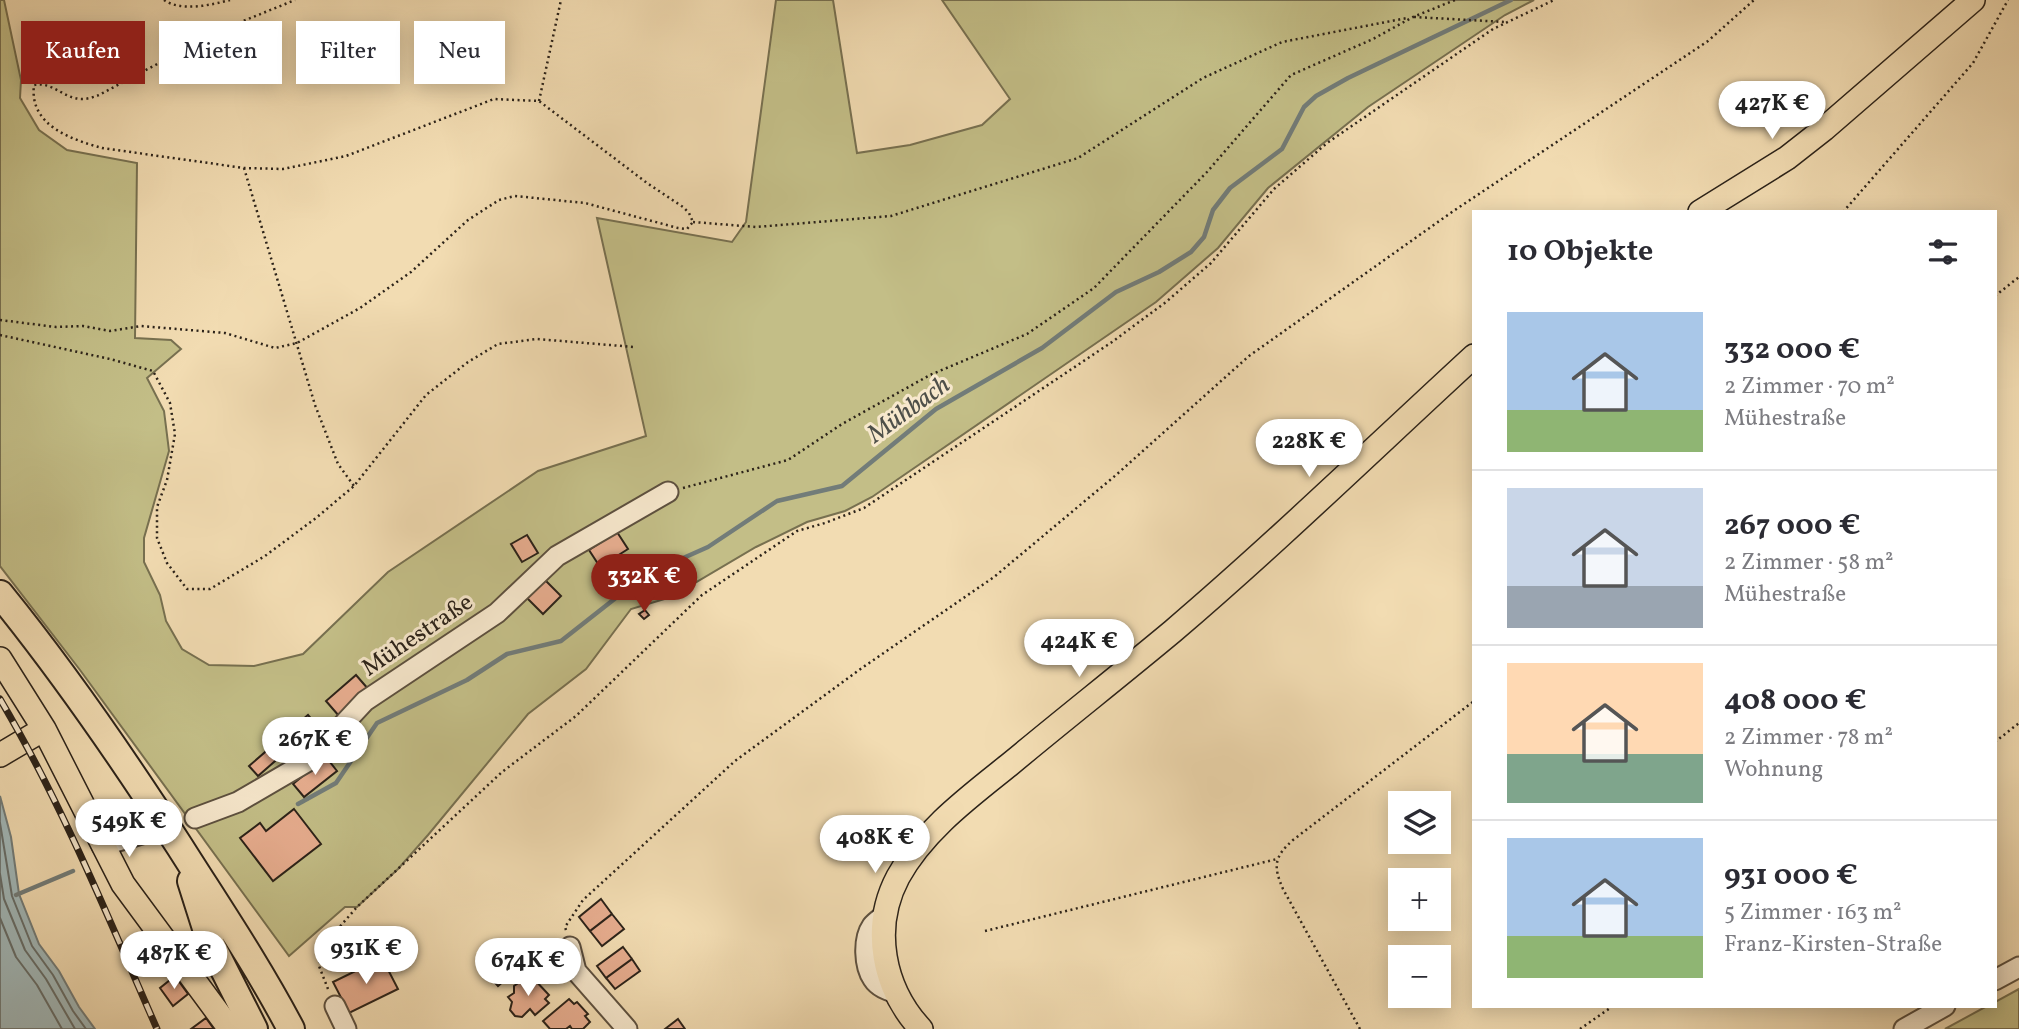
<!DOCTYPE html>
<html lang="de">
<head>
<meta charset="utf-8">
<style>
	:root { --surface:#fff; --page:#f7f7f7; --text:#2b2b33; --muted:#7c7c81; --line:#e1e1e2; --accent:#8f2418 }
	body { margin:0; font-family:Vollkorn,serif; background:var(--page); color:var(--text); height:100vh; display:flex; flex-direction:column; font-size:26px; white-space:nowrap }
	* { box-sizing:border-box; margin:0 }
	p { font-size:23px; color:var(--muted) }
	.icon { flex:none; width:38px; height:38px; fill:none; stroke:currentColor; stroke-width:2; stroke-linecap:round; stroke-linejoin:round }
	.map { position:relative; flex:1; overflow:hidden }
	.drawer { position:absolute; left:1472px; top:210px; width:525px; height:798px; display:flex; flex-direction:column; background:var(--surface); border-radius:0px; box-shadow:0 4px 18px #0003 }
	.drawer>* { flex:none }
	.guide { position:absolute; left:21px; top:21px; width:665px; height:63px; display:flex; gap:14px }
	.buttons { position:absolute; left:1388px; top:791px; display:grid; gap:14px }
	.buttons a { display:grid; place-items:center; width:63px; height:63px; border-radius:0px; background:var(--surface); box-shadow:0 4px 18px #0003; font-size:35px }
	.price { position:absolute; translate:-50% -60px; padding:0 16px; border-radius:24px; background:#fff; color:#222; font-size:23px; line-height:46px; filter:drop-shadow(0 2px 4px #0008) }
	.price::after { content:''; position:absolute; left:50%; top:42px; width:21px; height:16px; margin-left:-10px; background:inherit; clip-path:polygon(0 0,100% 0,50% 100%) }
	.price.on { background:var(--accent); color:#fff }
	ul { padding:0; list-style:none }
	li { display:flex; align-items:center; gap:21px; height:175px; padding:0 35px }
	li+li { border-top:2px solid var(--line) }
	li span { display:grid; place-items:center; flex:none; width:196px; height:140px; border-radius:0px; color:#555 }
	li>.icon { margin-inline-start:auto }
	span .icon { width:84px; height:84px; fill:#fffc; stroke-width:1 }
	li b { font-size:30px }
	h2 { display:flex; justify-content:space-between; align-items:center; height:84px; padding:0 35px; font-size:30px }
	.pill { padding:0 24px; border-radius:0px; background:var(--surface); box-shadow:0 4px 18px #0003; font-size:24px; line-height:63px }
	.pill.on { background:var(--accent); color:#fff }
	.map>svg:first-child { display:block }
	.green { fill:#c3be87; stroke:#777050; stroke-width:2 }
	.water { fill:#a1b8b9; stroke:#727c79; stroke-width:2 }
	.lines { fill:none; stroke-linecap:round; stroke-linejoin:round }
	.shore { stroke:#666d69; stroke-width:2 }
	.stream { stroke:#727c79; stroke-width:4.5 }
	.building { fill:#e7ad8f; stroke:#2b2219; stroke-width:2 }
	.minor-casing { stroke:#5d503f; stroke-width:23 }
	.major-casing { stroke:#2b2219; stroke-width:26 }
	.highway-casing { stroke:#2b2219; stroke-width:30 }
	.path { stroke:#2b2219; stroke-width:2.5; stroke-dasharray:2 3.5; stroke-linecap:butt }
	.minor { stroke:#f7e8cd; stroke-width:19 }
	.major { stroke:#f2dcb2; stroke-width:23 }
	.highway { stroke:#f2dcb2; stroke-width:26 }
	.rail-casing { stroke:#2b2219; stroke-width:7 }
	.rail { stroke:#f7e8cd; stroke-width:4.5; stroke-dasharray:13; stroke-linecap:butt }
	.labels { text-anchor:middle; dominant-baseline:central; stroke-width:6; stroke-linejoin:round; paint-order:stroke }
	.street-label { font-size:24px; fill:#2b2219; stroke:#f7e8cd }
	.water-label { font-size:26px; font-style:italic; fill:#4e4f49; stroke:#f7e8cd }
</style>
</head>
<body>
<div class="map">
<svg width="2019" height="1029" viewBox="0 0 2019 1029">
	<rect width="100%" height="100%" fill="#f2dcb2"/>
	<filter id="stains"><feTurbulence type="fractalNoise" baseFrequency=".00286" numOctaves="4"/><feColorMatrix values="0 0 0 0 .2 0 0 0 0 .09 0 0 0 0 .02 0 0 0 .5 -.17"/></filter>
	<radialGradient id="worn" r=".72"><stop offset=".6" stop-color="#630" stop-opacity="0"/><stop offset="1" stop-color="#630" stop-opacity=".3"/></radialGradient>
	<path class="green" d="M0 0H4L21 80 20 98 39 130 67 150 137 163 135 338 171 340 181 349 147 378 164 411 169 451 144 538V562L160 595 166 621 182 649 209 665 254 666 303 654 388 572 538 471 646 436 597 218 732 242 746 222 776 0H833L857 153 910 145 982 125 1010 99 942 0H1534L1505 15 1368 107 1268 188 1218 248 1156 302 872 497 845 511 807 522 756 547 671 597 631 609 586 669 528 714 428 835 398 869 357 907H345L289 956 80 670 0 566Z
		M2019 989V1029H1945L1987 1006H1995V1002Z"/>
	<path class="water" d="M0 796 11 837 19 894 39 944 59 971 79 1007 95 1029H0Z"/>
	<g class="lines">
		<path class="shore" d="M0 823 12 896 32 946 53 975 73 1011 86 1029
			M0 874 4 899 25 950 46 979 75 1029
			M0 918 16 957 37 985 62 1029"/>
		<path class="stream" d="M298 804 336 783 377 723 467 680 507 654 561 641 645 575 708 547 777 501 842 486 936 409 1042 348 1116 292 1159 272 1191 252 1204 237 1213 210 1230 188 1282 149 1304 107 1316 96 1348 78 1511 0
			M16 895 73 871"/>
	</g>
	<path class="building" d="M617 532 628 549 617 556 619 560 602 570 589 550Z
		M527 535 538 553 522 562 511 544Z
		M544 579 561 596 543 614 526 597Z
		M645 610 649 615 644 619 639 614Z
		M356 675 369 690 339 716 326 701Z
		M308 715 325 735 307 751 298 741 258 776 249 766Z
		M326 757 337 771 304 797 293 784Z
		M294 809 321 844 273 881 240 838 260 823 266 831Z
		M601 899 612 914 590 931 579 917Z
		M612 914 624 929 602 946 590 931Z
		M623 947 632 959 606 978 597 966Z
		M509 948 523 964 498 986 484 970Z
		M382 958 398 989 349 1013 333 982Z
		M632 959 640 971 615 989 606 978Z
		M175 976 188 994 173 1006 160 988Z
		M533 978 549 995 545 999 549 1003 535 1015 530 1009 522 1017 515 1016 510 1010 512 1002 508 997 514 993V986L524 979Z
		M569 999 574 1004 577 1002 588 1014 585 1016 590 1022 583 1029H572L570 1026 566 1029H550L543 1021Z
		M206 1018 214 1029H191Z
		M678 1019 685 1029H665Z"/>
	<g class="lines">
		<g class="minor-casing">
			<path id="minor" d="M195 818 238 802 310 760 365 701 497 613 557 556 668 492
				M102 846 145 833
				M885 915C881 918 875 922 872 926 863 939 864 966 873 979 878 987 887 990 896 993
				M570 947 576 971 627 1029
				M1995 980 2019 967
				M335 1006 346 1029
				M1904 1029 1945 1006"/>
		</g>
		<g class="major-casing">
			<path id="major" d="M1700 212 1787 158 1824 129 1973 0
				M0 659 44 729 123 884 230 1029
				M0 755 44 729
				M921 1029C883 988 871 928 898 877 923 831 969 797 1009 765 1063 720 1119 676 1173 631 1276 543 1374 448 1474 356"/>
		</g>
		<g class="highway-casing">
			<path id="highway" d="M0 594C65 674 124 760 180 847 218 907 258 966 291 1029
				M191 881 211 944 254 1029"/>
		</g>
		<path class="path" d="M164 0C181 12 211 5 230 0
			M1414 17 1505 22
			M539 101 561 0
			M244 168 315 405 338 464 354 486
			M1843 212 1973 63 2008 0
			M693 222 756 227 891 216 1078 158 1203 78 1282 42 1407 18
			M1995 296 2019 277
			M0 320 56 327 83 326 110 331 141 326 225 333 275 348 297 343 360 308 411 272 468 220 499 200 515 196 585 203 678 228 687 229 693 222 689 213 683 207 647 183 539 101 494 99 346 156 283 169 244 168 102 148C70 139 29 125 34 85 52 81 64 99 82 99 88 99 94 97 99 95L221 30 295 0
			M0 335 110 359 153 371 170 403 175 434 167 480 157 507V538L167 563 187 589H210L265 556 316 518 354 486 426 395 468 362 498 344 537 339 634 347
			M683 488 788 460 842 424 930 375 1027 334 1094 288 1207 172 1291 75 1373 39 1413 17 1455 0
			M1995 742 2019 723
			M566 930 565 927 583 900 735 761 859 670 994 577 1116 475 1249 356 1452 212 1708 41 1754 0
			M985 931 1277 859
			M328 989 319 966 322 947 357 907 502 772 576 716 702 595 797 531 825 523 864 508 1112 342 1166 302 1211 263 1274 189 1327 143 1493 29 1554 0
			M1360 1029 1283 889C1273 866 1274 857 1293 840L1474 701
			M1580 1029 1613 1006"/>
		<use href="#minor" class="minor"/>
		<use href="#major" class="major"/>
		<use href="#highway" class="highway"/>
		<g class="rail-casing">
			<path id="rail" d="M0 699C62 804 108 917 157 1029"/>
		</g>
		<use href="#rail" class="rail"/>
	</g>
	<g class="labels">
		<g class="street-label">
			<text transform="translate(418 636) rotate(-34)">Mühestraße</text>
		</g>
		<g class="water-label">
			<text transform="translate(909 410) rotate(-36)">Mühbach</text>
		</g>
	</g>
	<rect width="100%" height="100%" filter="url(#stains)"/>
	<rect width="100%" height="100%" fill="url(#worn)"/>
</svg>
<div class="buttons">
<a><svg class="icon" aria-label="layers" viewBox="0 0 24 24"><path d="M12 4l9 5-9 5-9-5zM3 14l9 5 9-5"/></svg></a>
<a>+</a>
<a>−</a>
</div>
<b class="price" style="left:1772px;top:141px">427K €</b>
<b class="price" style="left:1309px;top:479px">228K €</b>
<b class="price on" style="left:644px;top:614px">332K €</b>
<b class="price" style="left:1079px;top:679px">424K €</b>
<b class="price" style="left:315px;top:777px">267K €</b>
<b class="price" style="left:129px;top:859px">549K €</b>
<b class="price" style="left:875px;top:875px">408K €</b>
<b class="price" style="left:366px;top:986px">931K €</b>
<b class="price" style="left:174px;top:991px">487K €</b>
<b class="price" style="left:528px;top:998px">674K €</b>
<div class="guide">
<a class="pill on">Kaufen</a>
<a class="pill">Mieten</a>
<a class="pill">Filter</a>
<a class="pill">Neu</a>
</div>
<section class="drawer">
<h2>10 Objekte<svg class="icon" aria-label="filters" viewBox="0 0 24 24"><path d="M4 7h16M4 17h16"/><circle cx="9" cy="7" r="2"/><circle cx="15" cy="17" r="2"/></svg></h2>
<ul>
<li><span style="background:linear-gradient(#a9c7e8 70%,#8fb573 0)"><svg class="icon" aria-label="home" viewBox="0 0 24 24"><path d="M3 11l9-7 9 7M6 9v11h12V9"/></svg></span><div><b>332 000 €</b><p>2 Zimmer · 70 m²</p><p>Mühestraße</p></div></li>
<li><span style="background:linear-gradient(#c9d6e8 70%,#9aa5b1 0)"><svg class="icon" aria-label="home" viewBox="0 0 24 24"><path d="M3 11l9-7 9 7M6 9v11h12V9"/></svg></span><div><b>267 000 €</b><p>2 Zimmer · 58 m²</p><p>Mühestraße</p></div></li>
<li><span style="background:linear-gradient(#ffd9b3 65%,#7fa58c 0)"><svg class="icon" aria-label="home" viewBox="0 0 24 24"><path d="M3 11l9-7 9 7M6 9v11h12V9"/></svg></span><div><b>408 000 €</b><p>2 Zimmer · 78 m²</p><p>Wohnung</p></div></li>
<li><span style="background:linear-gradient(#a9c7e8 70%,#8fb573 0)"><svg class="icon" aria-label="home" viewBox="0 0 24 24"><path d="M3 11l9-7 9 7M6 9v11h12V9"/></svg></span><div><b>931 000 €</b><p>5 Zimmer · 163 m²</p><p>Franz-Kirsten-Straße</p></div></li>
</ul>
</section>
</div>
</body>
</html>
